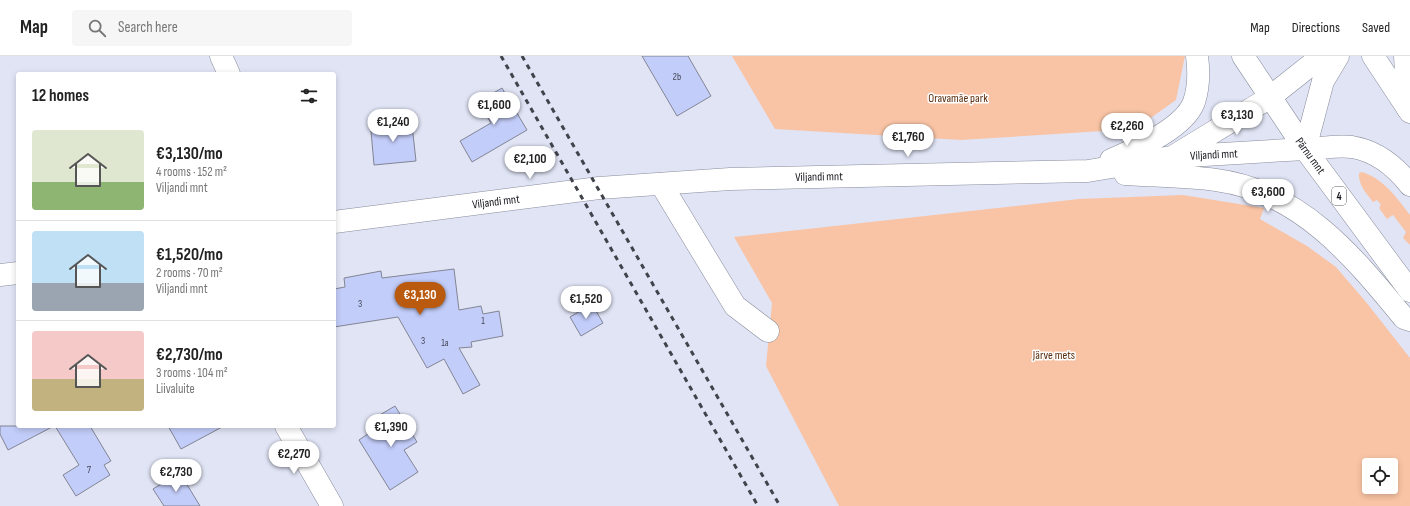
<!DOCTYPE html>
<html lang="en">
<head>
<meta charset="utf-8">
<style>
	:root { --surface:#fff; --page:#f6f6f6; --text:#222; --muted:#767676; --line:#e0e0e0; --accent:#b95a0f }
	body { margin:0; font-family:"Sofia Sans Condensed",sans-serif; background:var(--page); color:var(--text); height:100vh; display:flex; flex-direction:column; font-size:15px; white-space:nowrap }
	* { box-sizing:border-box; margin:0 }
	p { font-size:13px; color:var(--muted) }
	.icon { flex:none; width:22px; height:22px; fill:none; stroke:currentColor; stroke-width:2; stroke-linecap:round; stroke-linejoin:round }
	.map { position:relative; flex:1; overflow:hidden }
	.sheet { position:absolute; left:16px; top:16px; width:320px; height:356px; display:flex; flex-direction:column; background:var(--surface); border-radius:4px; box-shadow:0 2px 6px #0003 }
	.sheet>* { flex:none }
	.controls { position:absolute; left:1362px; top:402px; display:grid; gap:8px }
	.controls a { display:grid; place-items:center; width:36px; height:36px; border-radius:4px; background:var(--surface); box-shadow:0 2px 6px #0003; font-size:20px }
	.price { position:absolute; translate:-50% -34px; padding:0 9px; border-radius:14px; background:#fff; color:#222; font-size:13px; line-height:26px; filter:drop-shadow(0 1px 2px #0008) }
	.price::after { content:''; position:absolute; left:50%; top:24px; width:12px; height:9px; margin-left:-6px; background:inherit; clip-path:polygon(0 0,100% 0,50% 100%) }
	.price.on { background:var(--accent); color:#fff }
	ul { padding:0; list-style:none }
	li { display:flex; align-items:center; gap:12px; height:100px; padding:0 16px }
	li+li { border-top:1px solid var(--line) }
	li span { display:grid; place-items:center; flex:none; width:112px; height:80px; border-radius:4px; color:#555 }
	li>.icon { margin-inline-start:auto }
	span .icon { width:48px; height:48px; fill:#fffc; stroke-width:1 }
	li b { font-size:17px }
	h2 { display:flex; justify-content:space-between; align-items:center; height:48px; padding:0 16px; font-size:17px }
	header { display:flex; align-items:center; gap:24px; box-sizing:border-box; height:56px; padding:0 20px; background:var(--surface); border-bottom:1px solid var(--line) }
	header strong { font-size:19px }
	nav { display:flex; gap:22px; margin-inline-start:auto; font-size:14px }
	.search { width:280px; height:36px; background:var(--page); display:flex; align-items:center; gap:10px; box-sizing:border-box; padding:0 14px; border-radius:4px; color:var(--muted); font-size:15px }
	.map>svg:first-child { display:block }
	.green { fill:#f9c4a5; fill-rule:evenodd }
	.building { fill:#c3cdf9; stroke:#828594 }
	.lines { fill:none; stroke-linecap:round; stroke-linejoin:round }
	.minor-casing { stroke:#888c9b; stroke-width:23 }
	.major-casing { stroke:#888c9b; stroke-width:23 }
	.highway-casing { stroke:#888c9b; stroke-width:23 }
	.minor { stroke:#fff; stroke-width:22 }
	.major { stroke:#fff; stroke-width:22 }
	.highway { stroke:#fff; stroke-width:22 }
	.rail { stroke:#41434b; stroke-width:3; stroke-dasharray:5 5; stroke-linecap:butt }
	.labels { text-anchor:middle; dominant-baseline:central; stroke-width:3; stroke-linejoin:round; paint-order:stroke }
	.number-label { font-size:10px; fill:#414454 }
	.shield { fill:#fff; stroke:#5c5d61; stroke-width:1 }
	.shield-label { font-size:11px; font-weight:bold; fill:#16171d }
	.park-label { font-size:12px; fill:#582a0b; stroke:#fff }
	.street-label { font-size:12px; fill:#16171d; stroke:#fff }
</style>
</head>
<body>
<header>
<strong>Map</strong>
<div class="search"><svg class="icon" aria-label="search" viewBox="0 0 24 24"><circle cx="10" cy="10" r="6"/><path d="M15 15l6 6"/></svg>Search here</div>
<nav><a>Map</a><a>Directions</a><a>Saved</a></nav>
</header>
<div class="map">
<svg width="1410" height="450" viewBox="0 0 1410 450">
	<rect width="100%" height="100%" fill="#e0e4f5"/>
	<path class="green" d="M732 0H1185L1176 44 1135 73 961 84 775 73Z
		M1362 116C1384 123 1397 142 1410 159V189L1403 182 1406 176 1393 159 1387 163 1379 152 1381 149 1377 144 1373 146C1366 137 1358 129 1359 117Z
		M1183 139 1264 152 1260 163 1307 190 1336 211 1366 246 1410 302V450H839L766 310 772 247 734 181 1079 143ZM1369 409H1391V431H1369Z"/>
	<path class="building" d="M642 0H688L711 40 677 60Z
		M502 32 527 74 472 106 460 85 491 67 478 46Z
		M400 61 401 71 412 69 416 105 374 109 371 75 381 73 380 63Z
		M454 213 459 254 481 250 483 258 499 255 503 280 471 286 472 291 459 292 480 329 463 338 444 303 427 312 398 261 334 271V233L345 231 344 222 381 215 382 222Z
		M592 248 603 267 581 280 570 261Z
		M395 350 417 386 404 394 418 416 390 434 359 384 378 371 373 363Z
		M0 370H54L8 394 0 378Z
		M55 370H90L111 405 104 409 110 419 76 440 63 419 79 409Z
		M168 370H224L181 393Z
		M180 417 200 450H164L153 433Z"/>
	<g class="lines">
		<g class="minor-casing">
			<path id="minor" d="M221 0 229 18
				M1405 0 1408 53
				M661 128 735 250 768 275
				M286 370 332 450"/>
		</g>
		<g class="major-casing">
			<path id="major" d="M1174 100 1269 42
				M1111 104C1135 93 1184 73 1194 46 1199 31 1199 15 1197 0
				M1125 118C1155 120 1186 120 1216 124 1300 135 1353 200 1404 262L1410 264
				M334 166 599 132 730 123 1088 115 1171 101 1305 93
				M0 219 18 217"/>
		</g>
		<g class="highway-casing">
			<path id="highway" d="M1243 0 1305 93 1410 235
				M1373 0 1410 56
				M1269 42 1322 0
				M1305 93C1319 93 1337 89 1352 91 1376 95 1395 110 1410 129
				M1305 93 1323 25 1338 0"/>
		</g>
		<use href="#minor" class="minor"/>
		<use href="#major" class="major"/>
		<use href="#highway" class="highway"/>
		<path class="rail" d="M501 0 758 450
			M522 0 780 450"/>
	</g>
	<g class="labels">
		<g class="number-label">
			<text x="677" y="21">2b</text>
			<text x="360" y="248">3</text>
			<text x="483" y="265">1</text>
			<text x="423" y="285">3</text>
			<text x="445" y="287">1a</text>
			<text x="89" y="414">7</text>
		</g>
		<rect class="shield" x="1332" y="131" width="14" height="18" rx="3"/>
		<g class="shield-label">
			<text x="1339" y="140">4</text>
		</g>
		<g class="park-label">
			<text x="958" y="42">Oravamäe park</text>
			<text x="1054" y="299">Järve mets</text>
		</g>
		<g class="street-label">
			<text transform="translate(1214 99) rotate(-3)">Viljandi mnt</text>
			<text transform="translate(1310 100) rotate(54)">Pärnu mnt</text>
			<text transform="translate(819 121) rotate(-1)">Viljandi mnt</text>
			<text transform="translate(496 146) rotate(-7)">Viljandi mnt</text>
		</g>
	</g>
</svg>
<div class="controls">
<a><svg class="icon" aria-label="locate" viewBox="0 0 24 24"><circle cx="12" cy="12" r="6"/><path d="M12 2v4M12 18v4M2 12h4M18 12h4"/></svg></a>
</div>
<b class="price" style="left:494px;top:70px">€1,600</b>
<b class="price" style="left:1237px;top:80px">€3,130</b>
<b class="price" style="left:393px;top:87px">€1,240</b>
<b class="price" style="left:1127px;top:91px">€2,260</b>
<b class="price" style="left:908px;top:102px">€1,760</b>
<b class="price" style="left:530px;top:124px">€2,100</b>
<b class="price" style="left:1268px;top:157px">€3,600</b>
<b class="price on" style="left:420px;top:260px">€3,130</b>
<b class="price" style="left:586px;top:264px">€1,520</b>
<b class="price" style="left:391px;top:392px">€1,390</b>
<b class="price" style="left:294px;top:419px">€2,270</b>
<b class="price" style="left:176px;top:437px">€2,730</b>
<section class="sheet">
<h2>12 homes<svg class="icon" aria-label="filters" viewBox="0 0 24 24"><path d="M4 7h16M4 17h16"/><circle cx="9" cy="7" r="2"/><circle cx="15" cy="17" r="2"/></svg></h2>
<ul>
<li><span style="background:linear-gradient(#dfe7d0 65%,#8fb573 0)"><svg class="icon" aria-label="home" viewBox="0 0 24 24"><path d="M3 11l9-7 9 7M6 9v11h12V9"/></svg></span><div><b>€3,130/mo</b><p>4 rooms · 152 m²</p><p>Viljandi mnt</p></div></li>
<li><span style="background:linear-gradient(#bfe0f5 65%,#9aa5b1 0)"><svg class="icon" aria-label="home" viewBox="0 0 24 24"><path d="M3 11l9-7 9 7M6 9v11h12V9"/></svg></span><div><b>€1,520/mo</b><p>2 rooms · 70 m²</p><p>Viljandi mnt</p></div></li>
<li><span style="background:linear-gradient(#f6c9c9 60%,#c2b280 0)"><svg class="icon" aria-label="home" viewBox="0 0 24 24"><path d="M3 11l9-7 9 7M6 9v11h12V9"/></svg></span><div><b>€2,730/mo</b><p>3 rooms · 104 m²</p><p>Liivaluite</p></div></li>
</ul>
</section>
</div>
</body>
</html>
